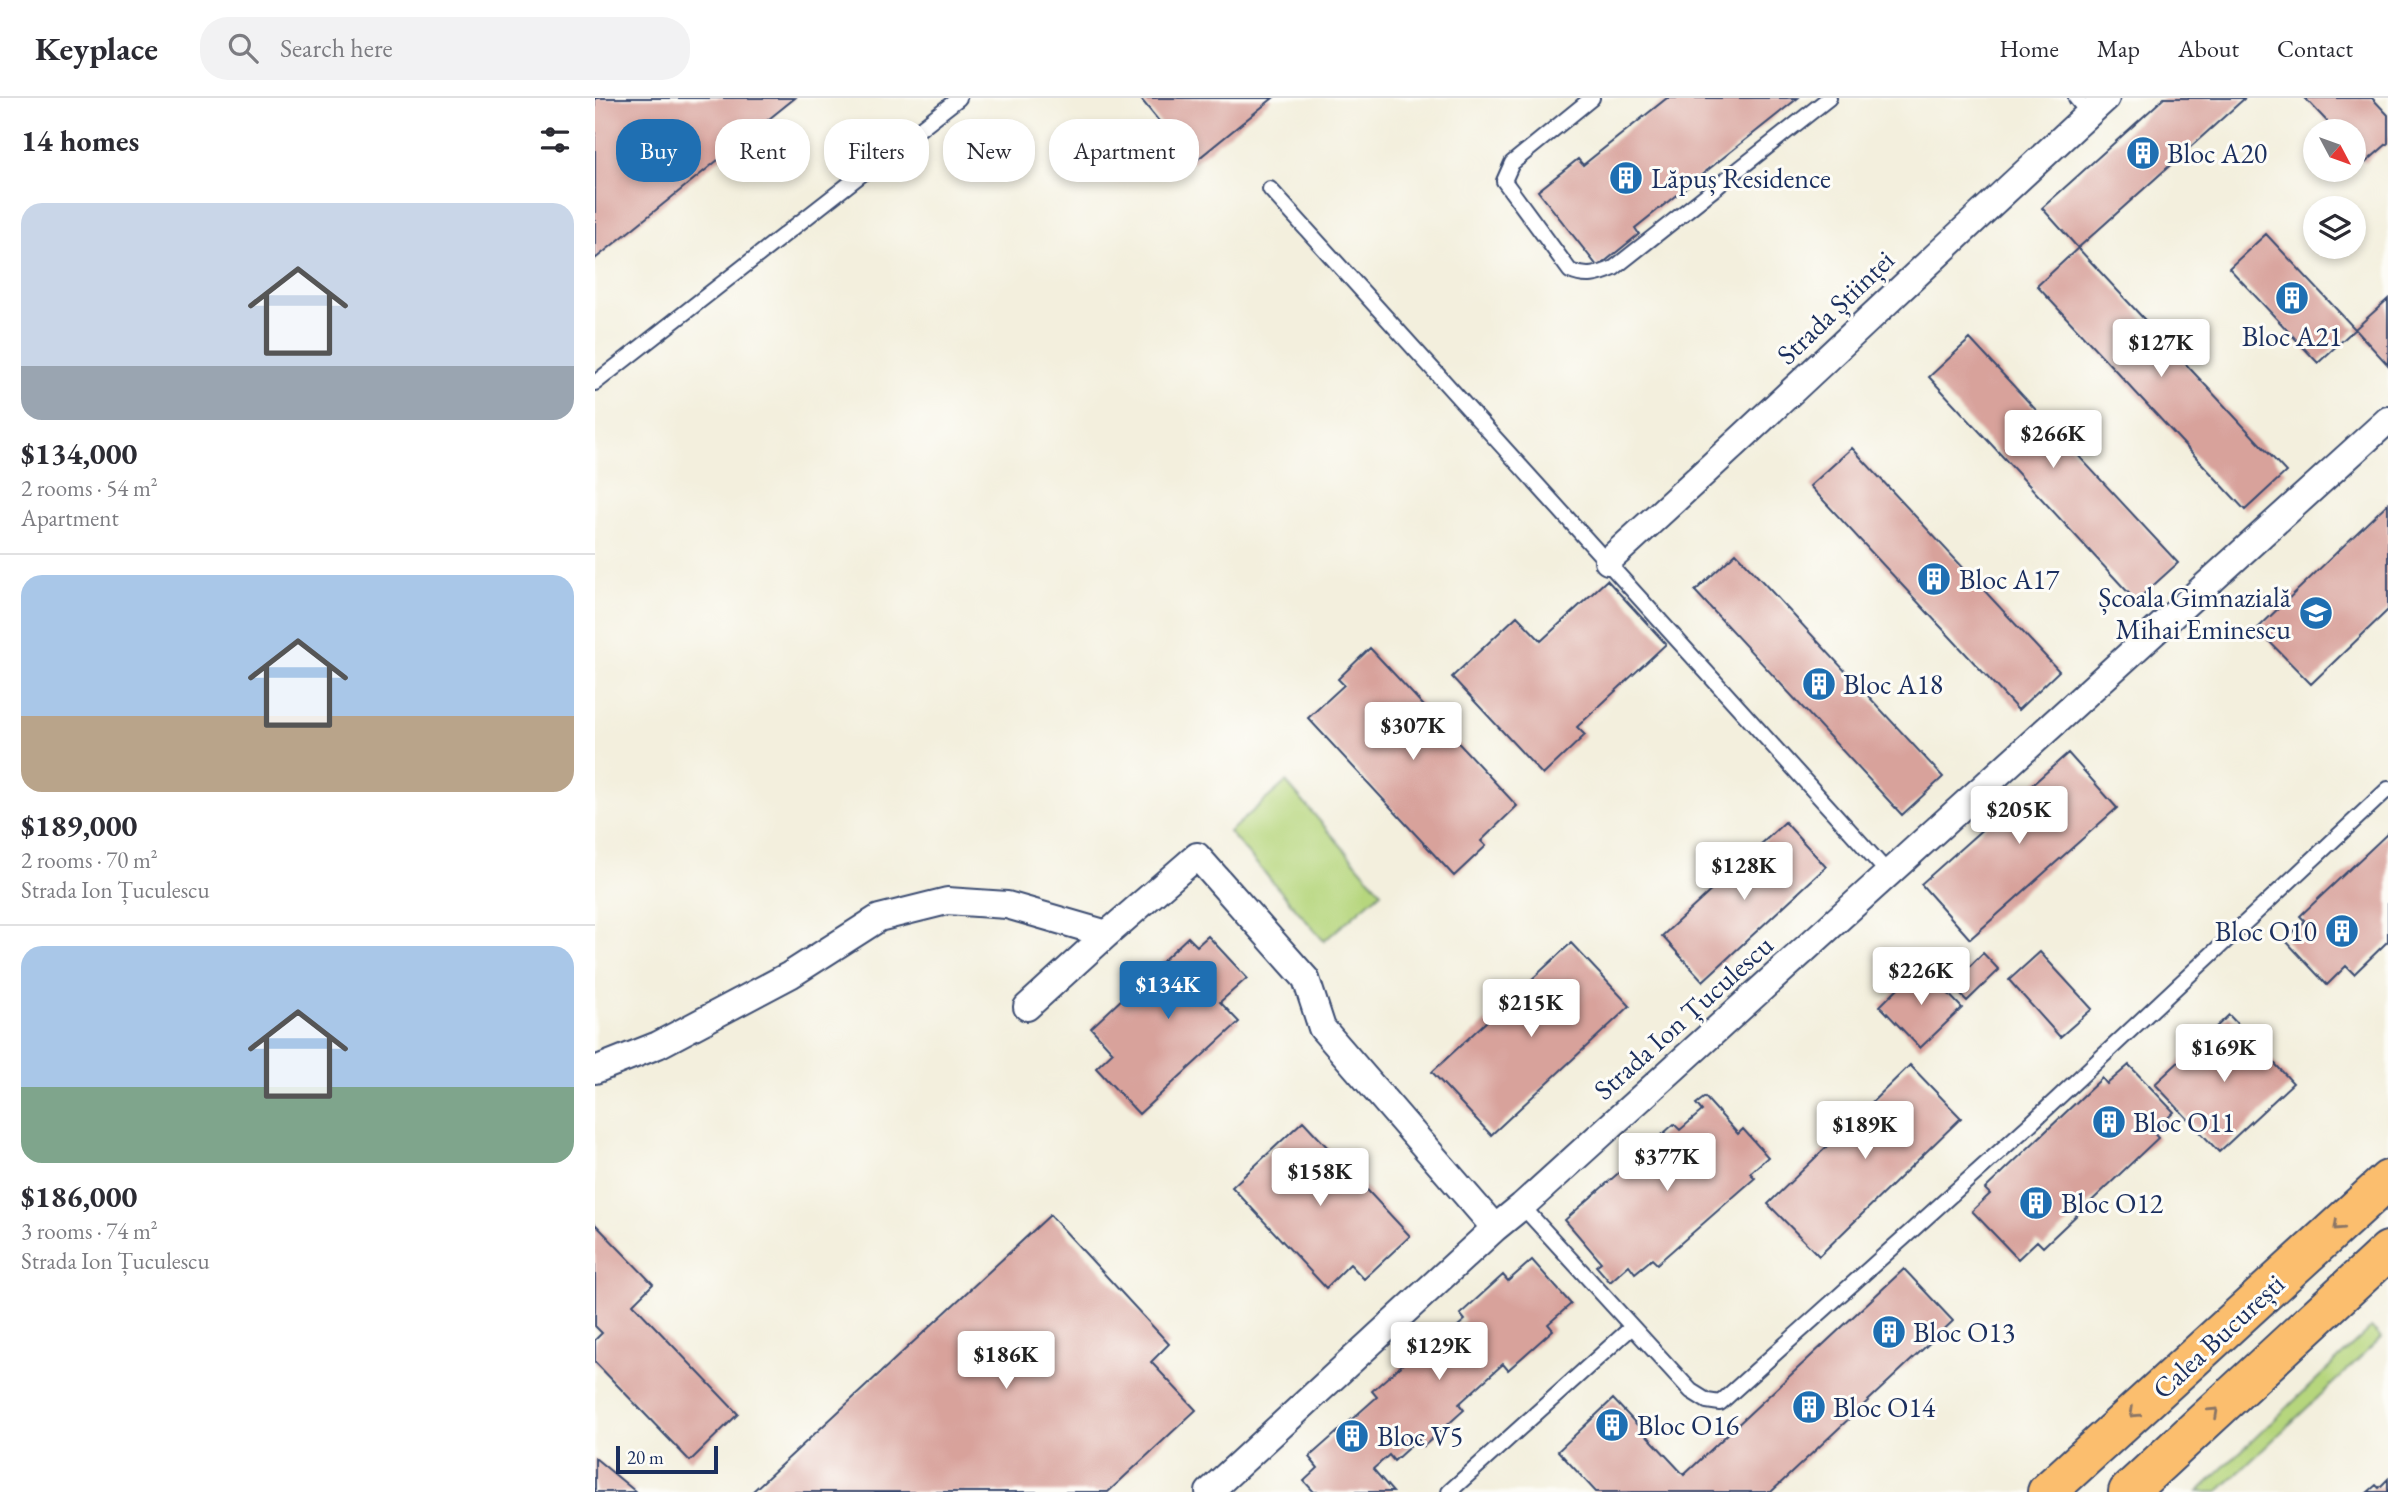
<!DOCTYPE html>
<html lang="en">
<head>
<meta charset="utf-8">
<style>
	:root { --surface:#fff; --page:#f2f2f3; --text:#2b2b33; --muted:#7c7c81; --line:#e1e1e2; --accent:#1f6fb2 }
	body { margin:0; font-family:"EB Garamond",serif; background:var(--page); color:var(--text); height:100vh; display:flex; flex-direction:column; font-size:26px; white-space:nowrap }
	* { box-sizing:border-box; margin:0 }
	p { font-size:23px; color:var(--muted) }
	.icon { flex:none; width:38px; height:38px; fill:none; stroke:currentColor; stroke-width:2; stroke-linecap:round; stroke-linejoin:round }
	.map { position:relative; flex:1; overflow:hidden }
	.panel { display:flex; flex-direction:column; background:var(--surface); width:595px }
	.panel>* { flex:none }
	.banner { position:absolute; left:21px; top:21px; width:665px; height:63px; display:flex; gap:14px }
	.needle { width:46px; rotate:131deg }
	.tools { position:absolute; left:1708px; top:21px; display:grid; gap:14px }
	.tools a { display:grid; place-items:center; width:63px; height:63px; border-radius:50%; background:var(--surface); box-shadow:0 4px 10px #0003; font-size:35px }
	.scale { position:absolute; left:21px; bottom:18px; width:102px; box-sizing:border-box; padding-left:7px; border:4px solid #1b2f5e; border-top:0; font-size:19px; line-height:24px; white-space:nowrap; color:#1b2f5e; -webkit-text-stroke:5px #fdfcf7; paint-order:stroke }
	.price { position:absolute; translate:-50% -60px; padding:0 16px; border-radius:7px; background:#fff; color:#222; font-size:23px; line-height:46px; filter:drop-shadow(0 2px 4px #0008) }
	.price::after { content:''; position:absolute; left:50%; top:42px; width:21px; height:16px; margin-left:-10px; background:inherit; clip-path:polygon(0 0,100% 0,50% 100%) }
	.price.on { background:var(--accent); color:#fff }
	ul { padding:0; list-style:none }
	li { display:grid; align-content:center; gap:14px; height:371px; padding:0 21px }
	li+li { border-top:2px solid var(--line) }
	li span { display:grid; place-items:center; height:217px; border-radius:21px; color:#555 }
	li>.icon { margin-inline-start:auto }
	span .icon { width:126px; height:126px; fill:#fffc; stroke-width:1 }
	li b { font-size:30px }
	h2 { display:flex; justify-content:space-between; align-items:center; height:84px; padding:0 21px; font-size:30px }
	.chip { padding:0 24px; border-radius:28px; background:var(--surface); box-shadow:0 4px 10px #0003; font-size:24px; line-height:63px }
	.chip.on { background:var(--accent); color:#fff }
	header { display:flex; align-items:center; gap:42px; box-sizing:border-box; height:98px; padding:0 35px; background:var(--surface); border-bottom:2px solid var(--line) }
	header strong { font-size:33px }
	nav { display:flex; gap:38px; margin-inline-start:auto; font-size:24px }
	.search { width:490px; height:63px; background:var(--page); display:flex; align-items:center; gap:18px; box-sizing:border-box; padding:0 24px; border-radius:28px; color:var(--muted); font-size:26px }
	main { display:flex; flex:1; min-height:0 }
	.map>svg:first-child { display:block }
	.green { fill:#b6d67d; stroke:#68826e; stroke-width:2 }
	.building { fill:#d8a29b }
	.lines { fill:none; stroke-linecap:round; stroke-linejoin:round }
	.lane-casing { stroke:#3b4c71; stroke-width:18 }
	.street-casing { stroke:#3b4c71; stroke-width:30 }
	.primary-casing { stroke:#3b4c71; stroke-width:42 }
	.lane { stroke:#fff; stroke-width:14 }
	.street { stroke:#fff; stroke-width:26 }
	.primary { stroke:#fbbe6e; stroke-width:38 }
	.oneway { stroke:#8b7666 }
	.labels { text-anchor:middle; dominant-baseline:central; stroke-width:6; stroke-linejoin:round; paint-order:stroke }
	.poi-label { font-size:28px; fill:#1b2f5e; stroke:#fdfcf7; text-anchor:start }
	.street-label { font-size:28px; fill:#1b2f5e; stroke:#fdfcf7 }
</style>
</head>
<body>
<header>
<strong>Keyplace</strong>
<div class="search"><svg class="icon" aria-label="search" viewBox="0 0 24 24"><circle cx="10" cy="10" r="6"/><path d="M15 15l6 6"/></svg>Search here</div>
<nav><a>Home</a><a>Map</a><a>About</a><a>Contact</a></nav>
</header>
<main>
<section class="panel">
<h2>14 homes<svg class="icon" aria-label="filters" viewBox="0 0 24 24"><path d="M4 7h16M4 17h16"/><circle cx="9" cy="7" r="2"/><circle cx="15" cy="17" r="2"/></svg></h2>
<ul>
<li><span style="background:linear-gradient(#c9d6e8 75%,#9aa5b1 0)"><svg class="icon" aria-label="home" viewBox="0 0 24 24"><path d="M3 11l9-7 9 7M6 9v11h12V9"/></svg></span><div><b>$134,000</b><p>2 rooms · 54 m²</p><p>Apartment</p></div></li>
<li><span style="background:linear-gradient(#a9c7e8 65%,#b9a48a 0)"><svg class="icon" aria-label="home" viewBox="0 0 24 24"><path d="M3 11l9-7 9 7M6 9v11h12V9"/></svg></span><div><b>$189,000</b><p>2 rooms · 70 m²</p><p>Strada Ion Țuculescu</p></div></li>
<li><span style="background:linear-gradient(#a9c7e8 65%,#7fa58c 0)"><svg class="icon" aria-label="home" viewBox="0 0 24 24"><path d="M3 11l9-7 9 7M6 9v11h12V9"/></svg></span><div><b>$186,000</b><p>3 rooms · 74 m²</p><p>Strada Ion Țuculescu</p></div></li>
</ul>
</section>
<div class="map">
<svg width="1793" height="1394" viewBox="0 0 1793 1394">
	<rect width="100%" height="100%" fill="#fdfcf7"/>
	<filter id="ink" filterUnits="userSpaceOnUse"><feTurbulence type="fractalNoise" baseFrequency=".0143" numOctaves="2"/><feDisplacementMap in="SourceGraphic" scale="14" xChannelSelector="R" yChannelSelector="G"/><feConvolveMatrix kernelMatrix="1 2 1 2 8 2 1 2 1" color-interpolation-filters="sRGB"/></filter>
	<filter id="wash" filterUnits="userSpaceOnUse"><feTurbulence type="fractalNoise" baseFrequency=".00686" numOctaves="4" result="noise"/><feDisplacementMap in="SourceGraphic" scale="28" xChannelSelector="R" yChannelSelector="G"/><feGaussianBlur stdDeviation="1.57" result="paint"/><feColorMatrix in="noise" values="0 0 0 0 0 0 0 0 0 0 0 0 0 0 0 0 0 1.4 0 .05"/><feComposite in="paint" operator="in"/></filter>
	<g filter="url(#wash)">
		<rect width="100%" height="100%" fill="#f3efdd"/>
		<path class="green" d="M691 684 786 794 729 843 634 734Z
			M1776 1230 1786 1240 1623 1394H1603Z"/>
		<g id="blocks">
			<path class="building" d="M0 0H200L0 161Z
				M545 0H678L598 65Z
				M1072 0H1203L1040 130 1044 136 1003 169 943 93 983 61 988 67Z
				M1569 0H1650L1483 150 1447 110Z
				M1710 0H1777L1793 17V45L1770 65 1759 53V33H1741Z
				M1671 136 1760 231 1723 265 1634 170Z
				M1483 150 1691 374 1650 412 1442 188Z
				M1793 201V267L1760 231Z
				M1375 241 1583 465 1541 503 1334 279Z
				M1257 350 1464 573 1423 612 1215 388Z
				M1793 405V512L1716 586 1662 531Z
				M1141 455 1348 679 1307 717 1100 493Z
				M1012 482 1071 546 982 629 990 637 948 677 857 579 922 518 946 543Z
				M775 550 922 708 886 743 891 748 859 778 713 620 749 587 743 581Z
				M1473 655 1522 710 1375 841 1326 786Z
				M1190 724 1231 769 1108 883 1067 838Z
				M1793 735V843L1759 876 1751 868 1732 887 1690 842 1710 823 1705 818Z
				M613 838 652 880 625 904 644 924 544 1016 501 970 518 954 496 930 593 839 602 848Z
				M976 845 1035 908 896 1037 837 974Z
				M1445 854 1497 911 1465 939 1414 882Z
				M1388 855 1404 872 1372 903 1356 887Z
				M1326 867 1367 910 1325 950 1285 908Z
				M1634 917 1698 985 1624 1054 1560 986Z
				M1315 967 1366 1020 1224 1158 1173 1106Z
				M1534 967 1579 1014 1558 1034 1563 1040 1505 1095 1448 1149 1442 1143 1423 1161 1377 1113 1395 1096 1390 1091 1507 980 1512 986Z
				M1110 999 1143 1036 1148 1031 1173 1059 1155 1075 1160 1080 1062 1166 1057 1161 1040 1175 1034 1167 1015 1184 1001 1168 1006 1164 970 1122 1079 1026 1085 1032 1107 1013 1101 1006Z
				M708 1023 815 1138 769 1181 755 1166 731 1190 637 1089Z
				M455 1117 574 1246 556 1264 601 1312 513 1394H157Z
				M0 1126 58 1186 38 1206 143 1316 95 1363 0 1264V1242L7 1235 0 1228Z
				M937 1162 976 1206 953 1226 958 1232 913 1272 908 1266 864 1306 869 1312 829 1348 823 1341 799 1363 794 1357 778 1371 798 1394H719L709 1383 723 1370 714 1359 782 1299 777 1293 818 1257 823 1262 870 1222 865 1216 908 1177 913 1183Z
				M1309 1171 1358 1223 1176 1394H1001L963 1353 1018 1301 1089 1377Z
				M0 1360 41 1394H0Z
				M1793 1381V1394H1773L1781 1387 1784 1390Z"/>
		</g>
	</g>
	<g filter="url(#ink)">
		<use href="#blocks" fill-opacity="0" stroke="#3b4c71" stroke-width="2"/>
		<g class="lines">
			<g class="lane-casing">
				<path id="lane" d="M997 0 917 65 909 83 975 173C991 180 1003 177 1019 170L1234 0
					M1481 0 1494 16
					M675 91 1293 775
					M0 285 364 0
					M927 1108 1096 1293 1112 1303 1125 1305 1433 1028 1793 691
					M854 1394 1037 1229"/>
			</g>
			<g class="street-casing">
				<path id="street" d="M1013 463C1181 311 1344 153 1511 0
					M432 909 512 836 602 758 711 881 727 930 900 1130
					M0 972 63 947 195 877 284 820 352 803 412 807 512 836
					M614 1394 900 1130 927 1108 1793 322"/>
			</g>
			<g class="primary-casing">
				<path id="primary" d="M1452 1394 1793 1082
					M1533 1394 1793 1153"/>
			</g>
			<use href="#lane" class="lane"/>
			<use href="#street" class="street"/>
			<use href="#primary" class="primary"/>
		</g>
		<defs><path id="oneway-chevron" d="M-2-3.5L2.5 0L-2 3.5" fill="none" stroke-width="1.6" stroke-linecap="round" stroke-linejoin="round" transform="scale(1.75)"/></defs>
		<g class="oneway">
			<use href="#oneway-chevron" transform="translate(1743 1128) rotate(137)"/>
			<use href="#oneway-chevron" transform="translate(1619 1314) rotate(-43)"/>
			<use href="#oneway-chevron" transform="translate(1539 1315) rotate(137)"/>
		</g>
	</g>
	<defs>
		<g id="building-disc" transform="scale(1.75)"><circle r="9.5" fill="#1f6fb2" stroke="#fdfcf7"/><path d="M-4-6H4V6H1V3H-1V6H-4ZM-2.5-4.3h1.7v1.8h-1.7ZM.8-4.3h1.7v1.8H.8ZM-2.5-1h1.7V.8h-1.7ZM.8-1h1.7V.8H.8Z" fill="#fff"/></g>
		<g id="school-disc" transform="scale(1.75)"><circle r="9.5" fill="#1f6fb2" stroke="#fdfcf7"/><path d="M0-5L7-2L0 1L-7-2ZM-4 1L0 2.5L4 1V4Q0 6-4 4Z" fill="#fff"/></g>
	</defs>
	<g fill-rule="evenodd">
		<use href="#building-disc" x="1548" y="55"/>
		<use href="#building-disc" x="1031" y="80"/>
		<use href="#building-disc" x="1697" y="200"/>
		<use href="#building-disc" x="1339" y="481"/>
		<use href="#school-disc" x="1721" y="515"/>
		<use href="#building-disc" x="1224" y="586"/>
		<use href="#building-disc" x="1747" y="833"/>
		<use href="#building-disc" x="1514" y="1024"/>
		<use href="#building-disc" x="1441" y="1105"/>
		<use href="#building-disc" x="1294" y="1234"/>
		<use href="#building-disc" x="1214" y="1309"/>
		<use href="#building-disc" x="1017" y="1327"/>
		<use href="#building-disc" x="757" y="1338"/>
	</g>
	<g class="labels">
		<g class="poi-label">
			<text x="1572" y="55">Bloc A20</text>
			<text x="1056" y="80">Lăpuș Residence</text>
			<text x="1697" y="238" text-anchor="middle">Bloc A21</text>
			<text x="1364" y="481">Bloc A17</text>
			<text x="1696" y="499" text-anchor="end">Școala Gimnazială<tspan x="1696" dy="32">Mihai Eminescu</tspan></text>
			<text x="1248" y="586">Bloc A18</text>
			<text x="1722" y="833" text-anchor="end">Bloc O10</text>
			<text x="1538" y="1024">Bloc O11</text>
			<text x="1466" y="1105">Bloc O12</text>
			<text x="1318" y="1234">Bloc O13</text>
			<text x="1238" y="1309">Bloc O14</text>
			<text x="1042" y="1327">Bloc O16</text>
			<text x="782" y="1338">Bloc V5</text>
		</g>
		<g class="street-label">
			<text transform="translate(1240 209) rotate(-44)">Strada Științei</text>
			<text transform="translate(1088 919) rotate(-42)">Strada Ion Țuculescu</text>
			<text transform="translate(1623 1238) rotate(-43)">Calea București</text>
		</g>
	</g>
</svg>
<div class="tools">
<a><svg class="needle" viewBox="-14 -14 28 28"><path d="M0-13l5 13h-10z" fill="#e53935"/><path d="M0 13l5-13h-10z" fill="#7c7c81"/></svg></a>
<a><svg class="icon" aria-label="layers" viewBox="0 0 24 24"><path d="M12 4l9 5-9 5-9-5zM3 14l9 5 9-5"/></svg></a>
</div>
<div class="scale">20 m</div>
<b class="price" style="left:1566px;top:281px">$127K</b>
<b class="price" style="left:1458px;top:372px">$266K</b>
<b class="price" style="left:818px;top:664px">$307K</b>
<b class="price" style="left:1424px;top:748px">$205K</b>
<b class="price" style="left:1149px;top:804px">$128K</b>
<b class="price" style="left:1326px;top:909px">$226K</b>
<b class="price on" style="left:573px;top:923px">$134K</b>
<b class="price" style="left:936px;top:941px">$215K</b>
<b class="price" style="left:1629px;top:986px">$169K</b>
<b class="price" style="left:1270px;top:1063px">$189K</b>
<b class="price" style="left:1072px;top:1095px">$377K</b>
<b class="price" style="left:725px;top:1110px">$158K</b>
<b class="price" style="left:844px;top:1284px">$129K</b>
<b class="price" style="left:411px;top:1293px">$186K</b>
<div class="banner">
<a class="chip on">Buy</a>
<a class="chip">Rent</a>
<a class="chip">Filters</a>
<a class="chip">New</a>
<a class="chip">Apartment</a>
</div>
</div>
</main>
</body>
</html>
